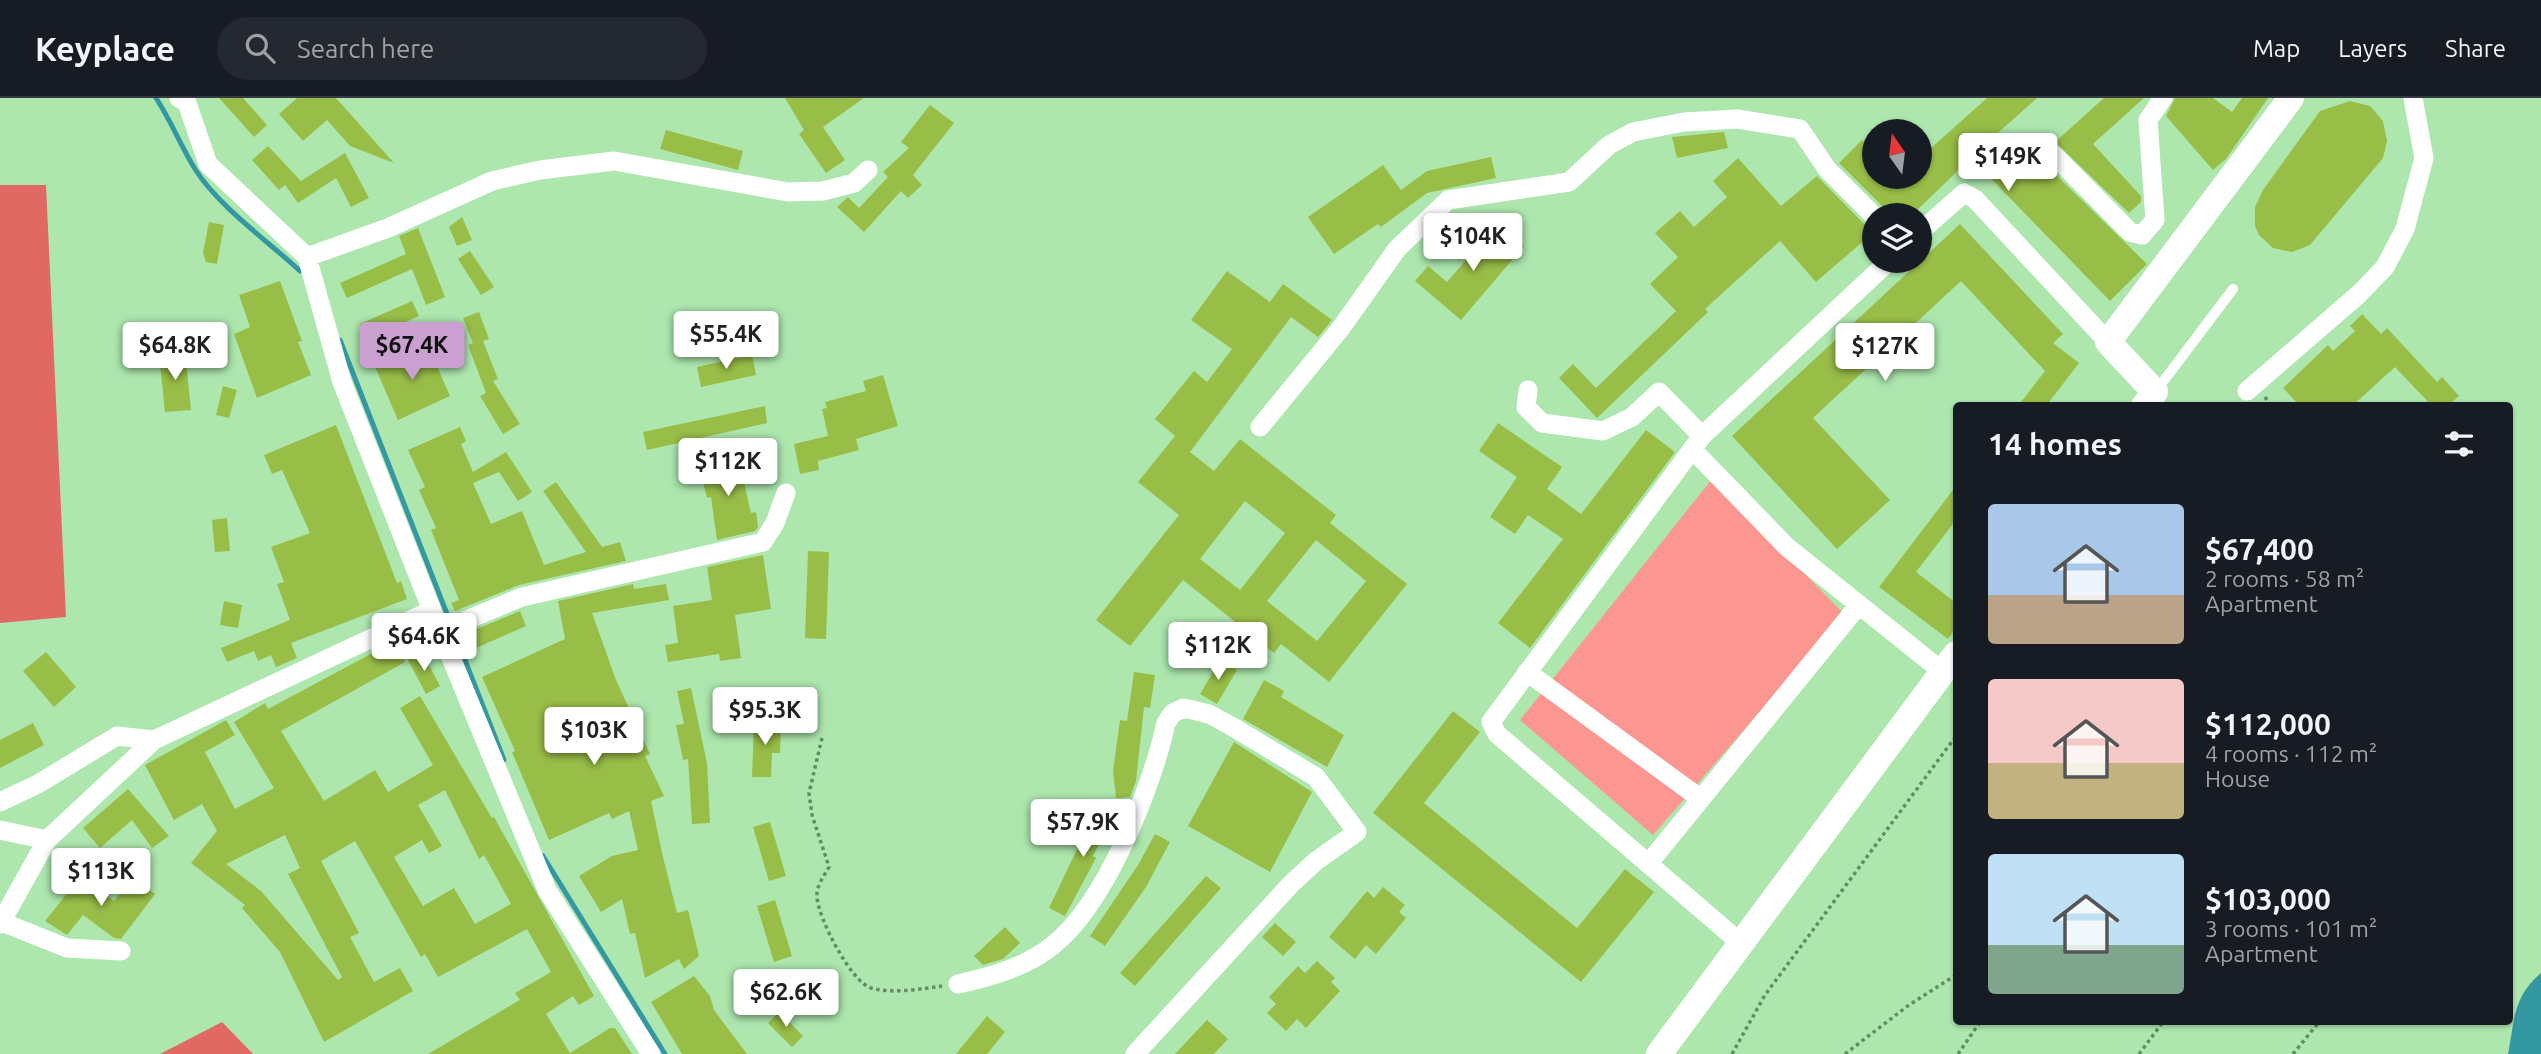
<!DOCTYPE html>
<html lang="en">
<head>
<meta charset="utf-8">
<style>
	:root { --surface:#171b24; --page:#242831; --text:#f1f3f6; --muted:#9ea1a6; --line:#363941; --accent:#caa0d1 }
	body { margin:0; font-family:Ubuntu,sans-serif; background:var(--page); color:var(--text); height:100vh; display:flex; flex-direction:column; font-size:26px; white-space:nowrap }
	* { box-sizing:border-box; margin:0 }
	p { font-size:23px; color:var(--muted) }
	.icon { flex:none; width:38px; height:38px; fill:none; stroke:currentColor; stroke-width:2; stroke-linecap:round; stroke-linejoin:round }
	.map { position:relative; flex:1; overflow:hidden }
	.sheet { position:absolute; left:1953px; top:304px; width:560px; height:623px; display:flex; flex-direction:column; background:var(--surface); border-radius:7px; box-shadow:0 2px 5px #0004 }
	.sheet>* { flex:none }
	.needle { width:46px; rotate:346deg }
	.buttons { position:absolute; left:1862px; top:21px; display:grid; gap:14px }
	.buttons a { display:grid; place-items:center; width:70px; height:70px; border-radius:50%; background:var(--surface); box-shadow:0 2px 5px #0004; font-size:35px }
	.price { position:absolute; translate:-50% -60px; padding:0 16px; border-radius:7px; background:#fff; color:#222; font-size:23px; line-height:46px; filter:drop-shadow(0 2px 4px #0008) }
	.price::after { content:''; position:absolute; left:50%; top:42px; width:21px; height:16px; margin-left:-10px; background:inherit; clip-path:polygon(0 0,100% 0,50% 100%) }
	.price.selected { background:var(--accent); color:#111 }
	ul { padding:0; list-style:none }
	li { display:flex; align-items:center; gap:21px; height:175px; padding:0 35px }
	li span { display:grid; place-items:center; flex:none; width:196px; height:140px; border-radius:7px; color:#555 }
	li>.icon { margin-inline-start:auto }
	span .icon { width:84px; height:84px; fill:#fffc; stroke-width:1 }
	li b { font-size:30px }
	h2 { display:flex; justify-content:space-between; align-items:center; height:84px; padding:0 35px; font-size:30px }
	header { display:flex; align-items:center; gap:42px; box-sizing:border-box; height:98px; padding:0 35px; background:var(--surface); border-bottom:2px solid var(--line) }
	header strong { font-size:33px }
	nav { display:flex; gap:38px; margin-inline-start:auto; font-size:24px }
	.search { width:490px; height:63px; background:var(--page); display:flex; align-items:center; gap:18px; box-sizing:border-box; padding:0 24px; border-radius:38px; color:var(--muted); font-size:26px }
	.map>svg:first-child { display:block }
	.green { fill:#fb9790 }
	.forest { fill:#e16963 }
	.water { fill:#3498a2 }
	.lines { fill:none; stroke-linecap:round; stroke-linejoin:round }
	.stream { stroke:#3498a2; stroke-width:5 }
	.building { fill:#99be48; fill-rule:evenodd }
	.path { stroke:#638c64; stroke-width:3.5; stroke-dasharray:3.5 3.5; stroke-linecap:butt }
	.lane { stroke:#fff; stroke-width:10 }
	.street { stroke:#fff; stroke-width:19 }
	.secondary { stroke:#fff; stroke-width:26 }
</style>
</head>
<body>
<header>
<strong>Keyplace</strong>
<div class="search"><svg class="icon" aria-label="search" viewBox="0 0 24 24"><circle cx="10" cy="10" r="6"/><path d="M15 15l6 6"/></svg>Search here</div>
<nav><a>Map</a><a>Layers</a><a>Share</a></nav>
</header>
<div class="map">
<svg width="2541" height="956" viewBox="0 0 2541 956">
	<rect width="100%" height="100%" fill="#ade7ae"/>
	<path class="green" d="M1712 381 1844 516 1653 737 1520 622Z"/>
	<path class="forest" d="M0 87H46L66 519 0 525Z
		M222 924 253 956H160Z"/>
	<path class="water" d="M2541 813V956H2508C2515 922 2512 900 2541 875Z"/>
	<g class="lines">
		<path class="stream" d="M156 0C171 23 181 48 195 71 219 109 268 143 300 173
			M340 242 449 521
			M454 534 504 662
			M543 758 665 956"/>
	</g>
	<path class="building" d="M219 0H243L267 27 254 39Z
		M297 0H336L394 65 350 48 327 22 303 43 279 16Z
		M785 0H864L823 29 845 62 826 75 799 36 804 32Z
		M1987 0H2037L1991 41 2018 69 2036 51 2044 65 2147 166 2110 203 1971 60 1912 117H1886L1883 109 1839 65 1862 42 1874 55V79H1920V60Z
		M2104 0H2144L2093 46 2141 98V104L2129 115 2055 44Z
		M2175 0H2213L2232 14 2242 0H2268L2226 61 2213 72 2166 18Z
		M2350 3 2370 8 2383 23 2387 43 2383 60 2310 147 2292 154 2273 150 2259 137 2255 128V109L2263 92 2320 13Z
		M930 7 954 25 913 77 922 87 908 100 901 93 864 134 837 109 848 99 859 110 888 79 883 74 909 50 901 44Z
		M666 32 743 53 738 72 660 51Z
		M1724 34 1728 50 1677 60 1672 39Z
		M268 48 301 83 345 55 369 100 351 109 336 80 298 105 285 87 279 92 252 62Z
		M1491 59 1496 80 1427 95 1381 129 1378 126 1334 156 1308 119 1383 67 1401 92 1427 73Z
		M1738 60 1781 108 1817 78 1865 127 1874 130V134L1816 184 1780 143 1705 211 1708 214 1597 320 1559 280 1573 266 1596 290 1676 213 1650 186 1678 159 1655 135 1680 113 1694 129 1727 99 1713 83Z
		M462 119 472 142 457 148 449 129Z
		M209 124 224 127 217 166 206 164 203 155Z
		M1497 126 1524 148 1461 222 1415 183 1428 168 1447 184Z
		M1960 126 2063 236 2053 245 2079 265 2046 308H2018L2045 273 1961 183 1813 320 1890 402 1837 451 1732 338Z
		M418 130 445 199 426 207 412 171 347 200 340 185 406 156 399 138Z
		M470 153 494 189 481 197 458 161Z
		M1227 173 1270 204 1283 186 1332 222 1318 239 1291 219 1190 354 1214 373 1240 341 1336 417 1330 425 1407 486 1329 584 1281 546 1274 555 1183 482 1130 548 1096 522 1179 417 1138 384 1175 338 1155 321 1194 273 1207 284 1232 251 1191 222ZM1245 403 1285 435 1240 492 1200 461ZM1316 442 1366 483 1317 543 1267 503Z
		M280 183 302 243 298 244 311 277 257 300 234 236 250 229 239 197Z
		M412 203 419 218 367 241 360 226Z
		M479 214 489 241 483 243 498 281 493 283 520 326 503 336 480 298 486 295 468 247 473 245 463 220Z
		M2362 216 2381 236 2387 230 2437 284 2442 279 2459 298 2447 308H2432L2395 269 2352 308H2300L2283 290 2328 247 2333 253 2355 233 2350 228Z
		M427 245 450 298 398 322 375 269Z
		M185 253 191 312 165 314 159 256Z
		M752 257 756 277 701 289 697 269Z
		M883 277 898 328 856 341 859 352 818 363 819 372 800 376 794 346 828 338 822 311 827 310 825 304 866 293 863 283Z
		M223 288 237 292 229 320 216 317Z
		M765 308 767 325 647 352 643 334Z
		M1498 325 1562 369 1547 391 1581 416 1646 332 1675 354 1530 550 1498 525 1563 441 1528 417 1515 436 1490 419 1517 379 1479 353Z
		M336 327 397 485 401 483 407 501 291 545 297 560 276 569 271 557 258 563 254 553 227 564 221 550 290 522 277 486 284 484 271 449 310 435 282 372 272 376 264 357Z
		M460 329 466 343 461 346 473 374 506 354 532 394 518 403 499 374 473 385 491 426 522 413 544 467 586 454 543 393 556 384 602 449 620 444 626 463 519 487 455 513 451 505 459 502 431 432 436 430 419 392 425 389 408 352Z
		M738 358 751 415 756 414 758 429 755 433 717 442 711 399 707 400 699 367Z
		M1956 388V422L1916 474 1956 505V530L1948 541 1879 489Z
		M227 420 230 453 215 454 212 422Z
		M808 453 829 454 826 541 805 540Z
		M763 457 771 511 735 517 741 560 720 563 719 556 668 564 665 547 678 545 673 508 712 502 707 469Z
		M633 486 634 491 666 486 669 502 592 515 616 582 650 656 645 658 664 698 651 703 663 759 677 815 688 812 699 858 684 871 679 861 645 880 635 835 630 836 622 801 601 814 579 778 612 758 638 752 629 713 612 721 609 715 549 742 512 654 515 653 482 579 565 541 558 503Z
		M224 503 242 507 238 530 220 527Z
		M520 513 526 528 474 551 467 535Z
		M393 544 405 564 281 633 324 703 375 672 388 694 433 667 400 610 420 598 492 720 494 719 594 898 579 907 573 898 546 916 570 955 610 930H615L632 956H428L520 902 515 895 551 874 527 831 438 879 425 856 421 859 355 743 321 763 359 835 350 839 374 884 400 870 413 893 324 944 280 854 242 810 245 807 191 765 217 733 202 706 174 722 145 667 226 622 235 637 205 654 235 711 274 690 234 624 265 605 268 611ZM445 692 479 761 484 757 511 806 475 826 454 790 423 808 394 759 422 742 429 755 442 748 418 707ZM285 737 300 770 288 776 342 879 338 882 261 793 226 766Z
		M46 554 76 589 54 609 23 573Z
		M422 554 440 588 426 596 408 562Z
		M1220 562 1237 572 1217 606 1200 596Z
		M1134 574 1155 577 1150 610 1144 609 1136 683 1130 699 1116 700 1113 673 1120 622 1127 623Z
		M1264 582 1284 593 1281 599 1344 637 1327 669 1243 621Z
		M691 590 707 665 710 725 692 726 688 661 683 662 676 627 684 626 677 593Z
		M1453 613 1480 634 1424 705 1577 830 1625 771 1654 794 1581 884 1373 715Z
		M754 624 781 625 780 655H772L771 679H752Z
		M33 625 44 647 0 670V642Z
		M1234 644 1312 694 1270 774 1188 728Z
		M128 691 169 738 152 750 132 722 100 750 83 730Z
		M1100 703 1117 712 1093 758 1096 760 1065 818 1049 810Z
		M770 724 786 778 769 783 753 729Z
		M1155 736 1170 744 1146 789 1105 848 1090 838 1138 767Z
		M82 777 114 803 132 779 155 796 121 841 114 840 83 817 67 837 45 823Z
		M1206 778 1221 790 1135 888 1120 875Z
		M1383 789 1405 807 1399 814 1406 820 1376 856 1366 847 1355 861 1329 839 1367 793 1374 800Z
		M775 802 792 858 774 864 757 808Z
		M1275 825 1296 844 1283 858 1262 839Z
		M1005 829 1020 845 1003 861 983 867 974 858Z
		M1317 863 1335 880 1331 884 1340 893 1306 930 1297 921 1286 933 1267 915 1276 906 1269 899 1298 868 1305 875Z
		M694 878 710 898 714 912 747 956H682L651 904Z
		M779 914 803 938 792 949 768 925Z
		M987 918 1005 934 987 956H956Z
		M1207 922 1228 941 1214 956H1175Z"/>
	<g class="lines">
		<path class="path" d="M2265 299 2271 308
			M822 640 809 695 812 717 829 769C824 778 816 788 817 799 818 820 851 884 871 890 894 896 920 891 942 888
			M1732 956 1765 897 1956 638
			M1845 956 1909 907 1956 877
			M1958 956 1980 924
			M2139 956 2163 924
			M2293 956 2319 924"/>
		<path class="lane" d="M2156 293 2233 191"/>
		<path class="street" d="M179 0 187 5 208 66 307 159 342 284 440 533 547 792 651 956
			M2053 56 2130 134 2142 137 2155 122 2148 22 2163 0
			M1920 134 1964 95 1975 101 2108 244
			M307 159 388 130 492 83 540 72 614 63 788 94 823 93 854 85 868 72
			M1528 292 1526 309 1542 325 1603 333 1632 319 1659 294 1702 338
			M2247 293 2359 196 2385 169 2405 131 2424 60 2413 0
			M1260 329 1341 230 1397 151 1448 102 1569 84 1609 47 1633 34 1684 24 1737 21 1800 31 1827 71 1874 118
			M1693 352 1787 449 1943 574
			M440 533 522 499 763 444 775 425 786 395
			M1527 574 1701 701
			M0 704 38 686 117 638 154 642
			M0 732 47 742
			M1648 766 1858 508
			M2 824 67 850 121 853
			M0 826 47 742 154 642 432 512
			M1743 847 1497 636 1491 624 1702 338 1889 163
			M958 886C990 879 1026 869 1052 848 1105 807 1152 690 1166 625L1173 615 1184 610 1209 616 1233 629 1316 679 1357 734 1316 763 1291 786 1135 956"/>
		<path class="secondary" d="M2144 308 2155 294 2108 244 2291 0
			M1659 956 1956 556"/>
	</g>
</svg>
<div class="buttons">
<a><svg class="needle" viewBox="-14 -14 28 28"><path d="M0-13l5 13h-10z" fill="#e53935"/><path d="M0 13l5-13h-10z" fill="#9ea1a6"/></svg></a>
<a><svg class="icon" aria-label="layers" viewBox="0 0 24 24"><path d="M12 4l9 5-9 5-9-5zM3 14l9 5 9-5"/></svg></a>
</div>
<b class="price" style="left:2008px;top:95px">$149K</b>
<b class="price" style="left:1473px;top:175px">$104K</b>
<b class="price" style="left:726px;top:273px">$55.4K</b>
<b class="price" style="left:175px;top:284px">$64.8K</b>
<b class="price selected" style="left:412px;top:284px">$67.4K</b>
<b class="price" style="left:1885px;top:285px">$127K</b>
<b class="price" style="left:728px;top:400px">$112K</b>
<b class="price" style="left:424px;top:575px">$64.6K</b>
<b class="price" style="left:1218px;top:584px">$112K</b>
<b class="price" style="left:765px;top:649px">$95.3K</b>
<b class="price" style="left:594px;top:669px">$103K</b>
<b class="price" style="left:1083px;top:761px">$57.9K</b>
<b class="price" style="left:101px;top:810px">$113K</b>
<b class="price" style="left:786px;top:931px">$62.6K</b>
<section class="sheet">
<h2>14 homes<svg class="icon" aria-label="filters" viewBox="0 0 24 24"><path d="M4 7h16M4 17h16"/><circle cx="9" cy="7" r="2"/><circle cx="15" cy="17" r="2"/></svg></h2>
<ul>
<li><span style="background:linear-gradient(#a9c7e8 65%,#b9a48a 0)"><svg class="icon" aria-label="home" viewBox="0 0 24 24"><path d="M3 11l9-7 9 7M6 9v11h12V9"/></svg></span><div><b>$67,400</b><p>2 rooms · 58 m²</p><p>Apartment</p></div></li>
<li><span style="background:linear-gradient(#f6c9c9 60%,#c2b280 0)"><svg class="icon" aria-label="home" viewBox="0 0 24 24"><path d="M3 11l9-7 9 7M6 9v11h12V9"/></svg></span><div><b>$112,000</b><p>4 rooms · 112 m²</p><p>House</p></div></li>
<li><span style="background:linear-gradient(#bfe0f5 65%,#7fa58c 0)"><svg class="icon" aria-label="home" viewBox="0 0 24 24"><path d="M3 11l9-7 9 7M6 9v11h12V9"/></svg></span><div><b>$103,000</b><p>3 rooms · 101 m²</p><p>Apartment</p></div></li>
</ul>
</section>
</div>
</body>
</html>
